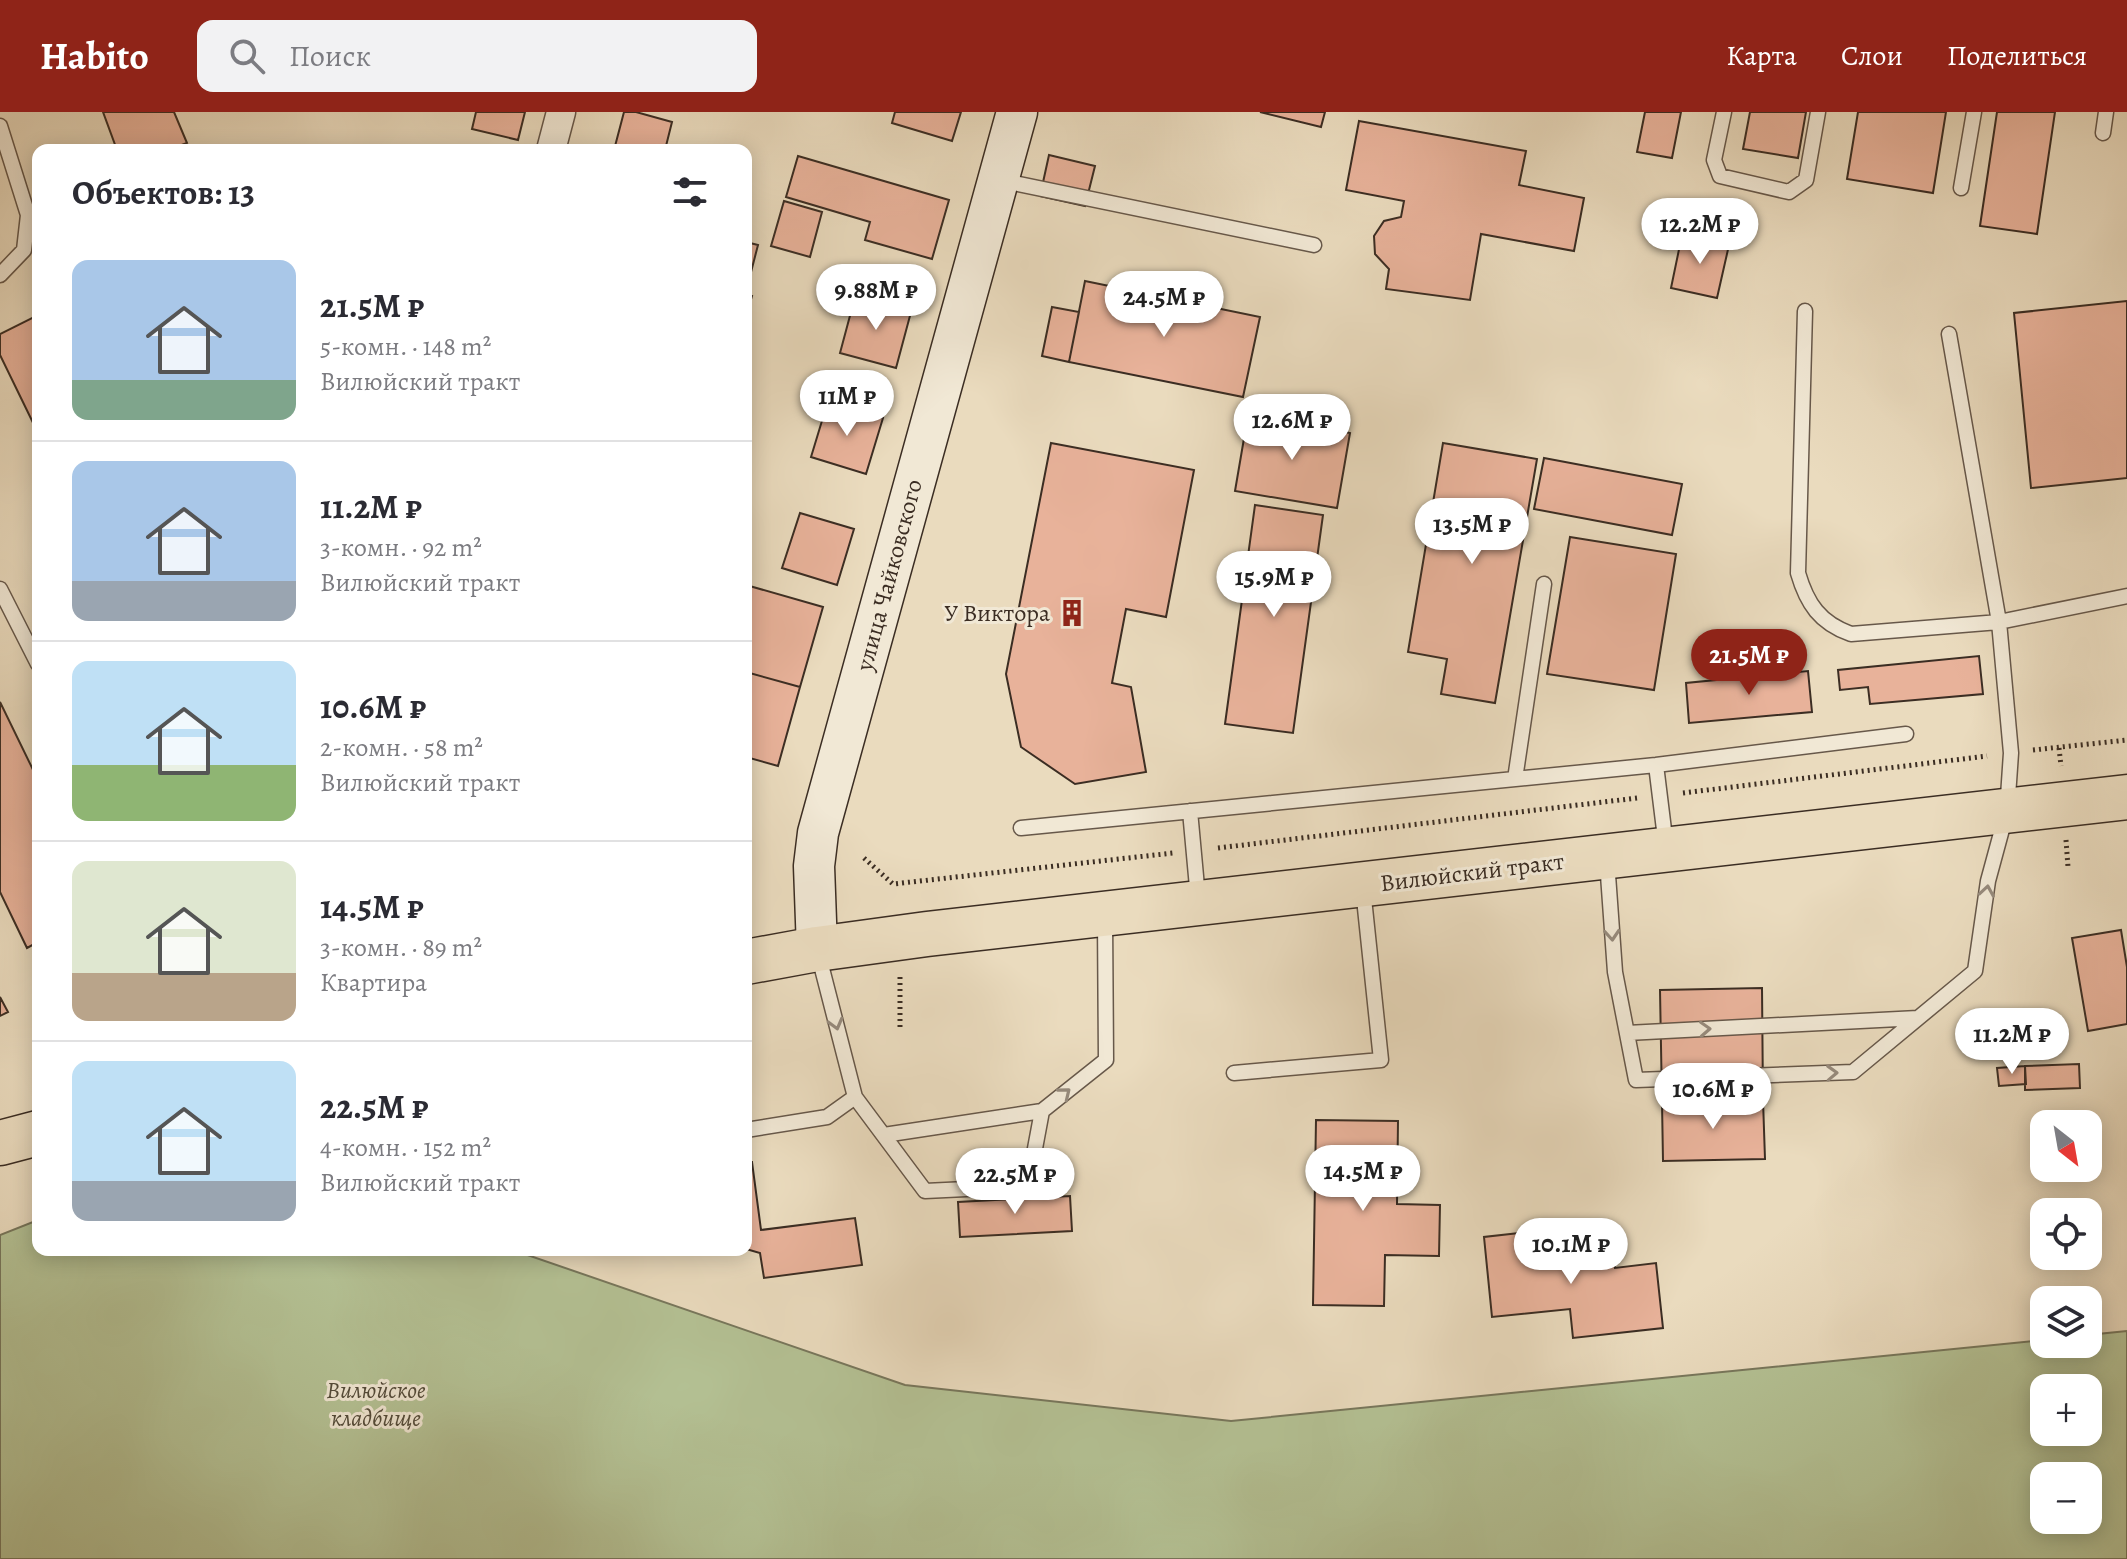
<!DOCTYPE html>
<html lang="ru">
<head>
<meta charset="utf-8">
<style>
	:root { --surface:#fff; --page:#f2f2f3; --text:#2b2b33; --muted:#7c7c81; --line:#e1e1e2; --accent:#8f2418 }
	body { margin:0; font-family:Alegreya,serif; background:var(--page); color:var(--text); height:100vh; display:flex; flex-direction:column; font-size:30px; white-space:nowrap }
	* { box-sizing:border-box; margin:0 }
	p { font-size:26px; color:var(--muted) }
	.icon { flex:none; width:44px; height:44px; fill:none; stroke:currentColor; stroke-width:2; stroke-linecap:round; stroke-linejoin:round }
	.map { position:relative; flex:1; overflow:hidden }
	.side { position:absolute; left:32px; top:32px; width:720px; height:1112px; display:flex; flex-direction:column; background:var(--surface); border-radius:16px; box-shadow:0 4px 20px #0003 }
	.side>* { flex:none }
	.needle { width:52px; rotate:149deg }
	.controls { position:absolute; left:2030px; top:998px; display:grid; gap:16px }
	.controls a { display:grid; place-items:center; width:72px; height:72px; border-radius:16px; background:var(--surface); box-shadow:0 4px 20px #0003; font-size:40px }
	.price { position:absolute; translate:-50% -68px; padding:0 18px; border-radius:28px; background:#fff; color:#222; font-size:26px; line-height:52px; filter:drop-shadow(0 2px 4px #0008) }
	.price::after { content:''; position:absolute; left:50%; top:48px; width:24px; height:18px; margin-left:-12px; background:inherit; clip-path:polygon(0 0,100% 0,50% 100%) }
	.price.selected { background:var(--accent); color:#fff }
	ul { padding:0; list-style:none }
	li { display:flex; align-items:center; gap:24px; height:200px; padding:0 40px }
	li+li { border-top:2px solid var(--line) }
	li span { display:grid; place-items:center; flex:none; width:224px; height:160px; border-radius:16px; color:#555 }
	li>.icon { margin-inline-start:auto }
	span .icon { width:96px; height:96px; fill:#fffc; stroke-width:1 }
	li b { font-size:34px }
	h2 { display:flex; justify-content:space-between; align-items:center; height:96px; padding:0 40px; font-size:34px }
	header { display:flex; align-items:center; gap:48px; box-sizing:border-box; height:112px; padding:0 40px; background:var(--accent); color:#fff }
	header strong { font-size:38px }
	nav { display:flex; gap:44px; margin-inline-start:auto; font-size:28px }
	.search { width:560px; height:72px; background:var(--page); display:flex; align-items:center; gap:20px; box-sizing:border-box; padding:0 28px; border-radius:16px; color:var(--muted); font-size:30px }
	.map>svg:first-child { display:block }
	.green { fill:#b4c194; stroke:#78775c; stroke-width:2; fill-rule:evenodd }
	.building { fill:#e8b29a; stroke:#3b2d23; stroke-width:2 }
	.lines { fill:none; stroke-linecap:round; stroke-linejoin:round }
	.lane-casing { stroke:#67584a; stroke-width:17 }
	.street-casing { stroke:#67584a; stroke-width:31 }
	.secondary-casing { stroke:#3b2d23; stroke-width:43 }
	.primary-casing { stroke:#3b2d23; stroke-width:47 }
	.path { stroke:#3b2d23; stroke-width:5; stroke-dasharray:2 4; stroke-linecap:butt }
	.lane { stroke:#f1e8d5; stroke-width:14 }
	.street { stroke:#f1e8d5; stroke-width:28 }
	.secondary { stroke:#f1e8d5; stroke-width:40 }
	.primary { stroke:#eadbbe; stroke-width:44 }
	.oneway { stroke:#968a7c }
	.labels { text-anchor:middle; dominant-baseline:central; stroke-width:6; stroke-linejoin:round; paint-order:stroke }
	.street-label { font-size:24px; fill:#3b2d23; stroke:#f1e8d5 }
	.poi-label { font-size:24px; fill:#3b2d23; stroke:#f1e8d5; text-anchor:end }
	.park-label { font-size:24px; font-style:italic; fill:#534b3a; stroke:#f1e8d5 }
</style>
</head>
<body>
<header>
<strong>Habito</strong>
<div class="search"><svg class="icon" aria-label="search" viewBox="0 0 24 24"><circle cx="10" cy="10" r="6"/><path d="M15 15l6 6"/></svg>Поиск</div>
<nav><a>Карта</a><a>Слои</a><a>Поделиться</a></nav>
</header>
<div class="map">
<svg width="2127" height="1447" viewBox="0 0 2127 1447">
	<rect width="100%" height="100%" fill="#eadbbe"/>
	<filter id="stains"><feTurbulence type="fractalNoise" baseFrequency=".0025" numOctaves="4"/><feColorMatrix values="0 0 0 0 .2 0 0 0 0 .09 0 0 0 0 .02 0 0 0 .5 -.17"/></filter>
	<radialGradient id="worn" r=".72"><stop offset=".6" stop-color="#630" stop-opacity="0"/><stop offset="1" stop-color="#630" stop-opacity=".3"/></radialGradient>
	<path class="green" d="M38 1108V1138H513L905 1273 1231 1309 2044 1228V1232H2088V1223L2127 1219V1447H0V1123ZM2044 1276H2088V1320H2044ZM2044 1364H2088V1408H2044Z"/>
	<path class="building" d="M103 0H174L187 31 168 38H117Z
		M476 0H525L518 28 472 17Z
		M624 0H636L672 10 665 38H614Z
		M895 0H961L952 29 892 11Z
		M1260 0H1325L1321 15Z
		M1645 0H1681L1672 46 1637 40Z
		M1750 0H1806L1798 46 1743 37Z
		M1858 0H1946L1933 81 1847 67Z
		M1997 0H2055L2037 122 1980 114Z
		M1359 9 1526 39 1519 73 1584 86 1574 139 1481 122 1470 188 1386 177 1389 157 1375 142 1374 124 1384 109 1401 105 1404 89 1346 78Z
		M1049 43 1095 54 1085 94 1040 84Z
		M798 44 949 88 932 147 865 128 870 110 786 85Z
		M784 89 822 100 810 145 771 134Z
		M1682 123 1729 133 1717 186 1671 176Z
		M746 130 758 133 751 160 746 159Z
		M1085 169 1260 205 1243 285 1069 250Z
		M746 182 752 184 746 205Z
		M855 185 911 200 896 256 840 241Z
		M2127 189V366L2031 376 2014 201Z
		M1052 195 1079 200 1069 250 1042 244Z
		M38 203V321L0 243V222Z
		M828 289 883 306 866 362 811 345Z
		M1248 303 1350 321 1337 396 1235 379Z
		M1051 331 1194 358 1166 505 1126 497 1112 571 1131 575 1146 660 1075 672 1021 635 1006 562Z
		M1443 331 1537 347 1495 591 1441 582 1447 547 1408 540Z
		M1544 346 1682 372 1672 423 1534 397Z
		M1255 393 1323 403 1293 621 1225 612Z
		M800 401 854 417 837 473 782 456Z
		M1570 425 1676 442 1654 578 1547 562Z
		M746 473 823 495 800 575 746 560Z
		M1979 544 1983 582 1870 592 1868 575 1840 578 1838 558Z
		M1808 559 1812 600 1689 611 1686 571Z
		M746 560 800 575 778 654 746 645Z
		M0 590 38 668V830L27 836 0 780Z
		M2121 818 2127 855V912L2088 919 2072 826Z
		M1762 876 1763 988 1662 990 1660 878Z
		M0 885 8 900 0 904Z
		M2079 952 2080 976 2025 978V954Z
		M2025 954 2026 972 1999 974 1997 956Z
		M1763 988 1765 1047 1663 1049 1662 990Z
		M1316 1008 1398 1009 1397 1092 1440 1093 1439 1144 1385 1143 1384 1194 1313 1193Z
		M746 1050H752L761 1118 855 1106 862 1153 764 1166 760 1141 746 1137Z
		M1070 1084 1072 1119 960 1125 958 1090Z
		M1528 1120 1529 1133 1572 1128 1574 1144 1613 1139 1615 1156 1656 1151 1663 1216 1573 1226 1570 1197 1492 1205 1484 1125Z"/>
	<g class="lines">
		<g class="lane-casing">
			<path id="lane" d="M1724 0 1714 48 1720 64 1789 80 1806 68 1818 0
				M0 14 28 103 24 138 0 163
				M2103 21 2106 0
				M999 68 1314 133
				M1961 76 1974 0
				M1805 199 1798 461C1807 492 1820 511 1851 522L1999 510 2127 484
				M0 477 38 552
				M1656 653 1666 734
				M1515 667 1544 472
				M1190 699 1198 786
				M1021 716 1656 653 1906 622
				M1607 749 1615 860 1636 968 1853 960 1975 859 1988 769 2007 699 2011 641 1999 510 1949 222
				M818 841 855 985 925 1079 1028 1074 1042 999 1106 948 1105 807
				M1627 921 1918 906
				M1234 961 1381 948 1363 777
				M746 1018 827 1005 855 985
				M884 1023 1042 999"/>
		</g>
		<g class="street-casing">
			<path id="street" d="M551 38 561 0"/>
		</g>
		<g class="secondary-casing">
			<path id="secondary" d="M817 837 814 754 818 721 1017 0"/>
		</g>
		<g class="primary-casing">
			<path id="primary" d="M746 850 817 837 927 822 2127 685
				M0 1031 38 1021"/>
		</g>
		<path class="path" d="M2059 636 2061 654
			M2033 638 2127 628
			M1683 681 1987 644
			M2066 728 2068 755
			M1218 736 1637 686
			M864 746 893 772 1173 741
			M900 865V918"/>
		<use href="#lane" class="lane"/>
		<use href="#street" class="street"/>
		<use href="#secondary" class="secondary"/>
		<use href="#primary" class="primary"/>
	</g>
	<defs><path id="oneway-chevron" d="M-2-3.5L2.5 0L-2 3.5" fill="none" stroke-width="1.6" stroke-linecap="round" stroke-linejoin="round" transform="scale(2)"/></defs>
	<g class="oneway">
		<use href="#oneway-chevron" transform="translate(1987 779) rotate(-81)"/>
		<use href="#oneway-chevron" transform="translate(1612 823) rotate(86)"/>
		<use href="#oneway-chevron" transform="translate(836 912) rotate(75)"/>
		<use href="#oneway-chevron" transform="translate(1705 917) rotate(-3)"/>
		<use href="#oneway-chevron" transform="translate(1832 961) rotate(-2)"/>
		<use href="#oneway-chevron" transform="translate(1065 981) rotate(-39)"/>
	</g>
	<defs>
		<g id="building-bare" transform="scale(2.16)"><path d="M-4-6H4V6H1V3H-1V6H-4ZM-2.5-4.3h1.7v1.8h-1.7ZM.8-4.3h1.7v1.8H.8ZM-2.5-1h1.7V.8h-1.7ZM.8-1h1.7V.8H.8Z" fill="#8f2418" stroke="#f1e8d5" stroke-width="2.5" paint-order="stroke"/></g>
	</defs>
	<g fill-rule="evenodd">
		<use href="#building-bare" x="1072" y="501"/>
	</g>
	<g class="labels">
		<g class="street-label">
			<text transform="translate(889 463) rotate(-75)">улица Чайковского</text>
			<text transform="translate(1472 760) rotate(-7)">Вилюйский тракт</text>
		</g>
		<g class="poi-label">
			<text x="1050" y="501">У Виктора</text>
		</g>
		<g class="park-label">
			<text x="376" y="1278">Вилюйское<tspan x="376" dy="28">кладбище</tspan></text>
		</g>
	</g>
	<rect width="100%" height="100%" filter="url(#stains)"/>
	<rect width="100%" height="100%" fill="url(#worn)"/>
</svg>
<div class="controls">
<a><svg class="needle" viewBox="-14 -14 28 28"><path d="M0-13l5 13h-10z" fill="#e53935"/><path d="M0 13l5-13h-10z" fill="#7c7c81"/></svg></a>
<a><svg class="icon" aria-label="locate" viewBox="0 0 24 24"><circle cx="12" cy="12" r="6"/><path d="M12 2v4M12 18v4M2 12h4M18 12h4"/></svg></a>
<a><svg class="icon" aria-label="layers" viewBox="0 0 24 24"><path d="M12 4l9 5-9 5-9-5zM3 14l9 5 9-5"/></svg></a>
<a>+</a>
<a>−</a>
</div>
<b class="price" style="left:1700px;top:154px">12.2M ₽</b>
<b class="price" style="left:876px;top:220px">9.88M ₽</b>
<b class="price" style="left:1164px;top:227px">24.5M ₽</b>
<b class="price" style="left:847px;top:326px">11M ₽</b>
<b class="price" style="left:1292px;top:350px">12.6M ₽</b>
<b class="price" style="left:1472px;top:454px">13.5M ₽</b>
<b class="price" style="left:1274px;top:507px">15.9M ₽</b>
<b class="price selected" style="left:1749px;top:585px">21.5M ₽</b>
<b class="price" style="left:2012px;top:964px">11.2M ₽</b>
<b class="price" style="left:1713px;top:1019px">10.6M ₽</b>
<b class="price" style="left:1363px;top:1101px">14.5M ₽</b>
<b class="price" style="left:1015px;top:1104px">22.5M ₽</b>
<b class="price" style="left:1571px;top:1174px">10.1M ₽</b>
<section class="side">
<h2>Объектов: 13<svg class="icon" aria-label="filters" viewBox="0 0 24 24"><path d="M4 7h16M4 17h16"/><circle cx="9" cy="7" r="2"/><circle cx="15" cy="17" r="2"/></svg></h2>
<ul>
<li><span style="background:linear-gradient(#a9c7e8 75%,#7fa58c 0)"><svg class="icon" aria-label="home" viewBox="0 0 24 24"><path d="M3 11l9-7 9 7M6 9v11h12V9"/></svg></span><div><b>21.5M ₽</b><p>5-комн. · 148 m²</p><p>Вилюйский тракт</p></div></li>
<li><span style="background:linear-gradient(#a9c7e8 75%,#9aa5b1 0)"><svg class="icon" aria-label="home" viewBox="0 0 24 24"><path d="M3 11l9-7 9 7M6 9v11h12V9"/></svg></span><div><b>11.2M ₽</b><p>3-комн. · 92 m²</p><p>Вилюйский тракт</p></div></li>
<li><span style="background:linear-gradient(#bfe0f5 65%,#8fb573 0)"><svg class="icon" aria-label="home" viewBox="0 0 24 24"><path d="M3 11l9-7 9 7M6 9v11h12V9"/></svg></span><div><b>10.6M ₽</b><p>2-комн. · 58 m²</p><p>Вилюйский тракт</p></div></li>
<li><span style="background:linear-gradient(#dfe7d0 70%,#b9a48a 0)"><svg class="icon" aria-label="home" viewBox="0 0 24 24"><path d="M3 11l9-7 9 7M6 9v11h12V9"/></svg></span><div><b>14.5M ₽</b><p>3-комн. · 89 m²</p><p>Квартира</p></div></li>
<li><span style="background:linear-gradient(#bfe0f5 75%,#9aa5b1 0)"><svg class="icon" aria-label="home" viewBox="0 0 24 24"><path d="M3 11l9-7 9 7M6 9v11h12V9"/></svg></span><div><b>22.5M ₽</b><p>4-комн. · 152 m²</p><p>Вилюйский тракт</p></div></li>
</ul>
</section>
</div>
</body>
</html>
